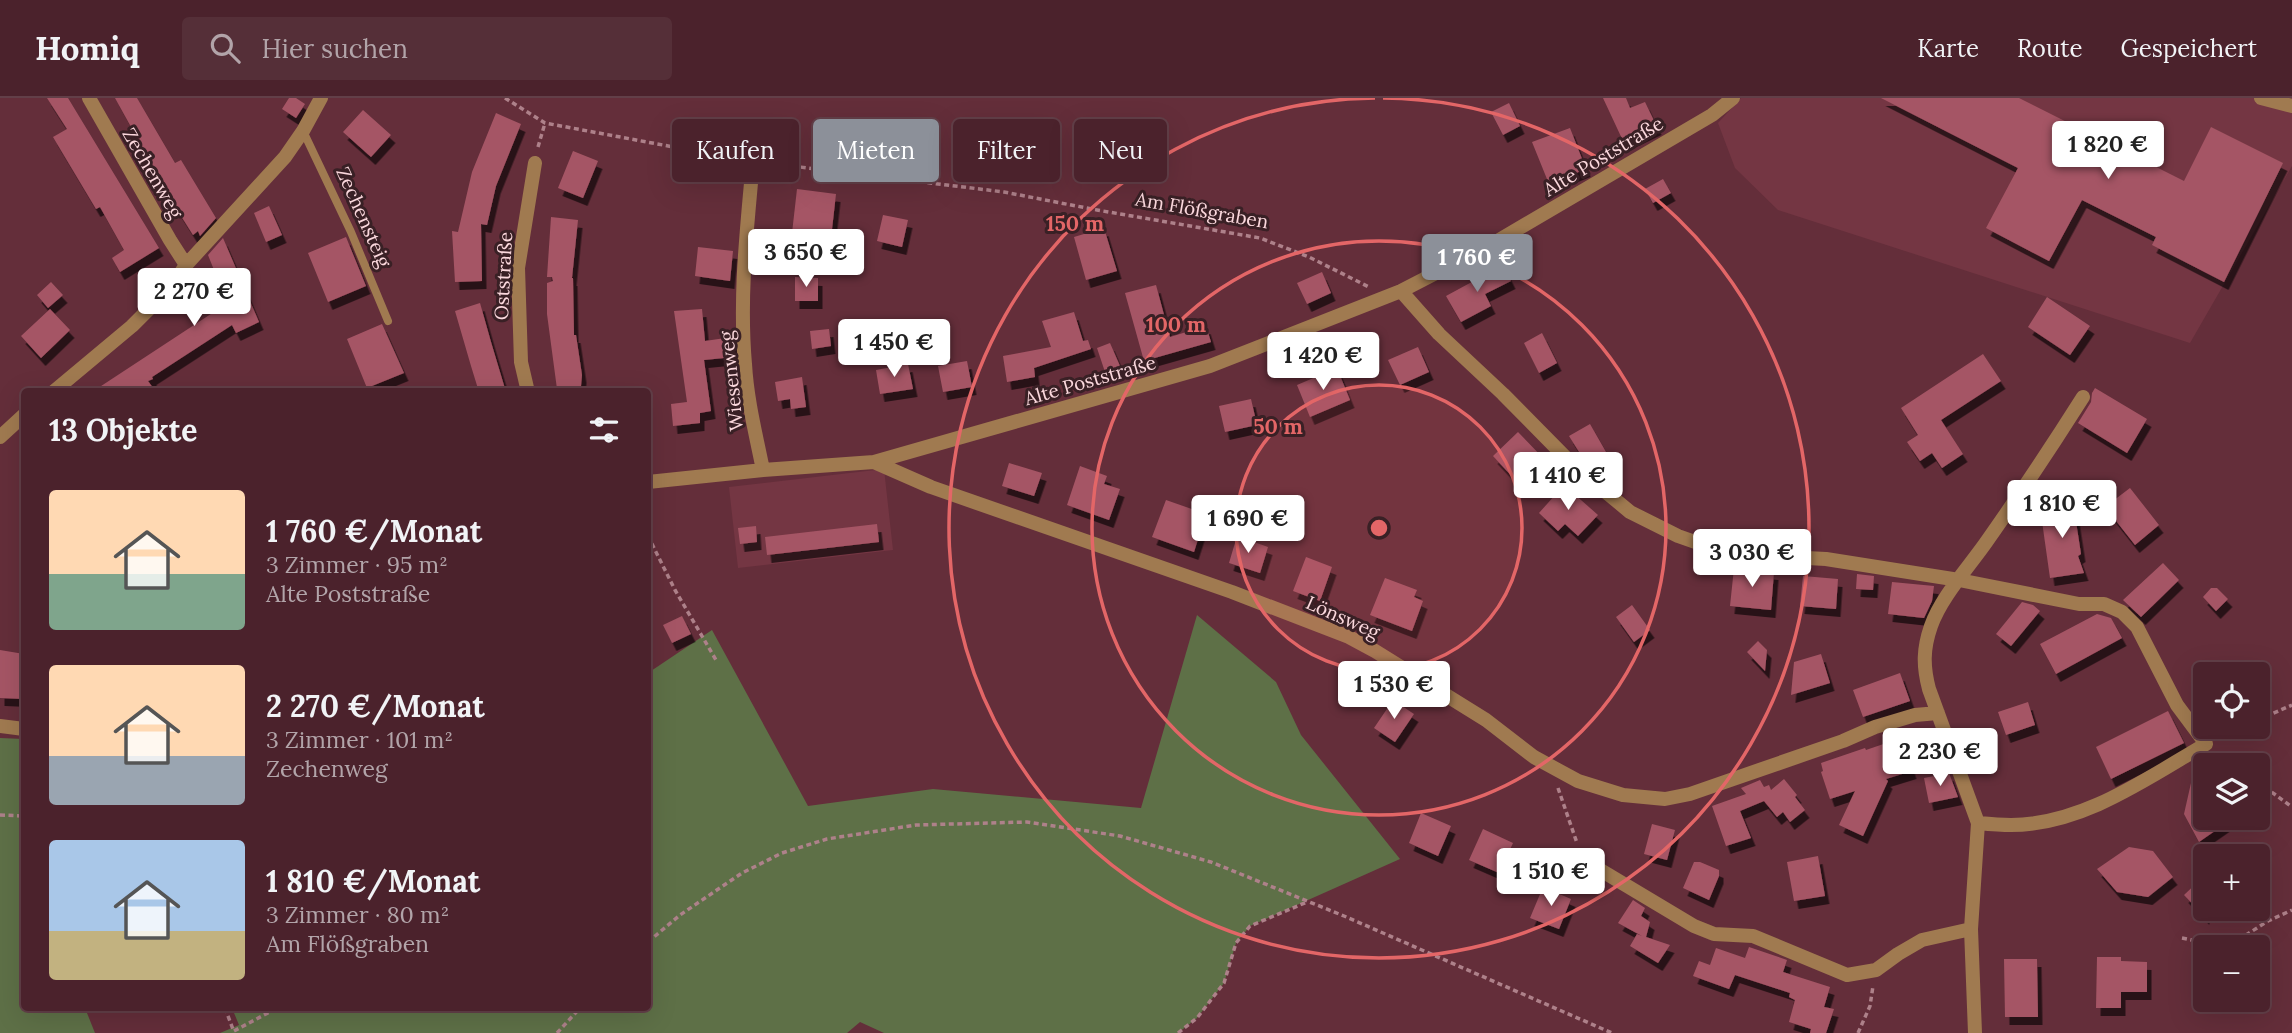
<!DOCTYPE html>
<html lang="de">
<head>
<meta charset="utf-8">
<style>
	:root { --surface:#4b222c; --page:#552f38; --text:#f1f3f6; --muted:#b2a4a9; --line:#623f48; --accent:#8c9099 }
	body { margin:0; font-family:Lora,serif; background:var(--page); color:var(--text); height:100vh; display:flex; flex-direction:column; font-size:26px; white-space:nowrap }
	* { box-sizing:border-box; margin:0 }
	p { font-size:23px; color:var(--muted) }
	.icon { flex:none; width:38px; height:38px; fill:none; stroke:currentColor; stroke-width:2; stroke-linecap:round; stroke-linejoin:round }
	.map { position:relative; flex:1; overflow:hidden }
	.side { position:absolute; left:21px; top:290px; width:630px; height:623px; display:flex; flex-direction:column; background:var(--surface); border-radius:7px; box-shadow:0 7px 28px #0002,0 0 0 2px var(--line) }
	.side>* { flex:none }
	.guide { position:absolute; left:672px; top:21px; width:665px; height:63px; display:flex; gap:14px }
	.fabs { position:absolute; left:2193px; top:564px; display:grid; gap:14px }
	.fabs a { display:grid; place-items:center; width:77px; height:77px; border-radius:7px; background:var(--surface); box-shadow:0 7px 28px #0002,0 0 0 2px var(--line); font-size:35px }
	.price { position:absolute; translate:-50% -60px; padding:0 16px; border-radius:7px; background:#fff; color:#222; font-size:23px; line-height:46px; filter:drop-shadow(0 2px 4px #0008) }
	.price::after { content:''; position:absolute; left:50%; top:42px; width:21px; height:16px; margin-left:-10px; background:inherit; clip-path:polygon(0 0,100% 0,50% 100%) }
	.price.on { background:var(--accent); color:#fff }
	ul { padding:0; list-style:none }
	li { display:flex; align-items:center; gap:21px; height:175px; padding:0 28px }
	li span { display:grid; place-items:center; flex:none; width:196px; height:140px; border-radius:7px; color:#555 }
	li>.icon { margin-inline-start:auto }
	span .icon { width:84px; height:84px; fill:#fffc; stroke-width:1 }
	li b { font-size:30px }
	h2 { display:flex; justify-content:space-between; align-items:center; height:84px; padding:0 28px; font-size:30px }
	.chip { padding:0 24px; border-radius:7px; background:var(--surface); box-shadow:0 7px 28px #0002,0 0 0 2px var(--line); font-size:24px; line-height:63px }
	.chip.on { background:var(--accent); color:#fff }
	header { display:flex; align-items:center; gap:42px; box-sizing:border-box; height:98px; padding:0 35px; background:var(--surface); border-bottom:2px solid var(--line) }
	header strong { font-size:33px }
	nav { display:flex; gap:38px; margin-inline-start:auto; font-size:24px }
	.search { width:490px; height:63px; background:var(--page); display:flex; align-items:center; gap:18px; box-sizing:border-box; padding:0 24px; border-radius:7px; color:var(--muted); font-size:26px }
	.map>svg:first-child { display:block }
	.built { fill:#743643 }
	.green { fill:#5e7047 }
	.building { fill:#a55565; filter:url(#shadow) }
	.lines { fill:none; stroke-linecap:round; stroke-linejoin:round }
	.path { stroke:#ae818a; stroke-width:3.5; stroke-dasharray:5 3.5; stroke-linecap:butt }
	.service { stroke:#a07a50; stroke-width:8 }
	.minor { stroke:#a07a50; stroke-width:14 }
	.ring { fill:none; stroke:#e36667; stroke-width:3.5 }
	.labels { text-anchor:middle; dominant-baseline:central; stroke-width:6; stroke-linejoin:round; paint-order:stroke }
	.street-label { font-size:19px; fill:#fbd8dd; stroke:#392025 }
	.centre { fill:#e36667; stroke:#392025; stroke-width:3.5 }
	.ring-label { font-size:21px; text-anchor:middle; font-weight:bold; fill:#e36667; stroke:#392025; stroke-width:6; stroke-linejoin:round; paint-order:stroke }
</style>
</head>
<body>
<header>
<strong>Homiq</strong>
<div class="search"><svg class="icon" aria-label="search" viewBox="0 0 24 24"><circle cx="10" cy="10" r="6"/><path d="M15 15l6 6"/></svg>Hier suchen</div>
<nav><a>Karte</a><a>Route</a><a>Gespeichert</a></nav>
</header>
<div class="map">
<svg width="2292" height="935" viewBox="0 0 2292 935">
	<defs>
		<filter id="shadow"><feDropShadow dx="4.5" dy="8" stdDeviation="0" flood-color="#0009"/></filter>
	</defs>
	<rect width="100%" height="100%" fill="#642e3a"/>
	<path class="built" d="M1741 0H2292V68L2190 245 1778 112 1735 70 1718 25Z
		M884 371 893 452 738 470 729 389Z"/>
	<path class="green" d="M1197 517 1276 584 1301 637 1400 761 1250 828 1236 845 1224 885 1197 920 1178 935H884L860 924 847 935H220L239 927 232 910H648V575L712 532 808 708 933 691 1141 710Z
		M0 640 24 641V910H85L95 935H0Z"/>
	<path class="building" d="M47 0H68L159 150 120 174 112 160 124 152 100 109 96 111 53 39 67 31Z
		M115 0H137L175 65 181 62 216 120 200 138 198 133 193 137 176 110Z
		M289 0H296L305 6 296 20 282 11Z
		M1603 0H1626L1630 10 1645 4 1657 29 1624 45Z
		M1881 0H2019L2184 83 2211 29 2283 65 2224 184 2152 147 2156 139 2082 102 2049 163 1986 130 2018 70Z
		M1509 5 1520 28 1503 37 1491 14Z
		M363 12 391 37 371 59 343 34Z
		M496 15 521 26 496 88 487 127 481 126 482 183 455 184 452 133 458 134 472 74Z
		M1570 30 1586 71 1549 86 1532 44Z
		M573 53 598 63 583 100 558 90Z
		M1663 81 1671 95 1653 105 1645 91Z
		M797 91 836 96 831 140 792 135Z
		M269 108 282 137 266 144 254 115Z
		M883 117 908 122 902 149 877 143Z
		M551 119 578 122 572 180H573L574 237H576L582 277 581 288 557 291 547 216V185L553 183 552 179H547Z
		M1104 130 1117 173 1086 182 1074 139Z
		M346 139 366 188 328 204 308 155Z
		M223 140 259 224 236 235 232 227 152 279 153 281 148 283 156 294H92L223 208 209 175 214 172 208 157Z
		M698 149 733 153 730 183 695 178Z
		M1503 167 1511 183 1485 196 1491 208 1461 224 1446 198Z
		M1322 174 1331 195 1307 206 1297 185Z
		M795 179 818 180V203H795Z
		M51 184 63 197 48 210 37 197Z
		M1156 187 1170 239 1206 228 1211 244 1144 263 1125 195Z
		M2047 199 2090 228 2070 257 2028 229Z
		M480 205 491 244 506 294H479L471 268 455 213Z
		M50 211 70 232 41 260 21 238Z
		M702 211 705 243 732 239 734 259 704 262 711 313 700 315V325L673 328 671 306 687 304 674 213Z
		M1074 214 1083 243 1088 242 1091 251 1034 270 1035 279 1007 284 1003 258 1051 249 1042 223Z
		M382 226 404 275 367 290 347 241Z
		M829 231 831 248 812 251 810 233Z
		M1542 235 1557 265 1539 275 1524 245Z
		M1110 245 1120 268 1105 274 1097 250Z
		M1418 249 1429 274 1400 287 1388 262Z
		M1983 256 2001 283 1941 322 1963 356 1942 370 1932 355 1920 363 1907 344 1918 337 1901 310Z
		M967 263 972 289 943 294 938 268Z
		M908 266 913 291 880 296 876 272Z
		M1337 270 1350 302 1310 319 1297 287Z
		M802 279 806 309 791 311 790 301 778 303 775 284Z
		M2095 290 2147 321 2127 355 2078 325 2091 304 2092 295Z
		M1251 301 1257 327 1225 334 1219 308Z
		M1590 326 1606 354 1586 365 1569 338Z
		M1518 334 1545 362 1519 386 1493 358Z
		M1009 365 1042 375 1034 398 1002 388Z
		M1080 368 1107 378 1104 386 1120 391 1109 422 1067 407Z
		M1564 387 1598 417 1578 438 1565 426 1558 433 1539 415Z
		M2130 390 2159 427 2135 447 2105 409Z
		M1166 402 1206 416 1194 454 1152 439Z
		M2073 404 2081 456 2078 458 2084 475 2050 480 2040 409Z
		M877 426 879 444 767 457 765 439Z
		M756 428 757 444 740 446 738 430Z
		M1237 438 1268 449 1260 475 1229 465Z
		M1306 459 1332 469 1320 503 1293 493Z
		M2163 465 2179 482 2141 519 2123 502Z
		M1734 470 1774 474 1771 512 1730 508Z
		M1857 476 1874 478 1873 492 1856 491Z
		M1803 478 1838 481 1836 511 1800 508Z
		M1385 480 1417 492 1414 499 1423 503 1412 533 1370 517Z
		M1892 484 1934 488 1932 503 1924 520 1888 516Z
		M2211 490H2217L2228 501 2216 513 2203 499Z
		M2022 504 2033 507 2040 513 2011 548 1996 536Z
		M1632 507 1650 532 1634 544 1616 519Z
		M2097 516 2111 520 2122 540 2056 576 2040 546Z
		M682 518 691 536 672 545 663 527Z
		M1758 543 1767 552 1765 573 1747 554Z
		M0 552 24 556V601L0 600Z
		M1821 556 1830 585 1791 597 1794 564Z
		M1900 575 1910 603 1863 619 1853 592Z
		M1393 602 1414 616 1395 644 1374 630Z
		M2028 604 2035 627 2006 637 1998 614Z
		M2168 613 2184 645 2111 681 2096 649Z
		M1901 640 1912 673 1886 681 1888 683 1863 738 1839 727 1855 693 1830 701 1821 674 1823 673 1821 665 1865 650 1866 652Z
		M1949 675 1958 699 1929 705 1924 680Z
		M2205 677V719H2235L2199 744 2184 716 2191 685Z
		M1784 681 1797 697 1795 699 1805 712 1790 724 1783 714 1777 719 1764 703 1740 713 1751 740 1726 748 1712 708 1746 696 1741 690 1760 682 1764 689 1769 687 1771 692Z
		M1421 715 1451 728 1438 758 1409 745Z
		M1652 726 1675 732 1667 762 1644 756Z
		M1483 731 1513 745 1499 775 1469 762Z
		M2129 749 2153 753 2173 779 2148 799 2117 794 2097 771Z
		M1545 751 1554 768 1534 780 1524 763Z
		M1818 758 1825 798 1794 803 1787 764Z
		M1694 764H1700L1719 772V778L1709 802 1683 790Z
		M2205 777V819L2184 797Z
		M1543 789 1571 801 1559 831 1530 820Z
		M1633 802 1645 810 1641 818 1650 824 1646 839 1670 847 1658 865 1630 848 1637 836 1642 838 1618 825Z
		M1749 849 1787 862 1783 874 1830 889 1824 909 1834 911 1826 935H1810L1811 931 1789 924 1795 902 1789 899 1790 895 1735 877 1729 891 1693 878 1699 863 1710 867 1716 850 1745 860Z
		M2097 859H2121V863L2147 864V894H2121V910H2096Z
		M2004 861H2037L2038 919H2005Z"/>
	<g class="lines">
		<path class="path" d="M505 0 545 25 738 61
			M538 49 545 25
			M767 65 1004 94 1097 112 1260 140 1309 159 1369 189
			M648 438 675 492 716 562
			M2258 622 2292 607
			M2220 639 2245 628
			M2218 656 2234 667
			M2258 684 2292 709
			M1558 690 1577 745
			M0 717 24 718
			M2182 840 2227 849 2268 823 2292 812
			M648 844 680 817 742 775 782 755 827 741 916 727 1027 724 1120 738 1211 764 1344 818 1612 935
			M225 910 234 934
			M234 933 277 910
			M557 935 580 910
			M1178 935 1197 920 1224 885 1236 845 1250 828 1307 804
			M1858 935 1870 908 1873 888"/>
		<path class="service" d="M303 33 351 134 388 223"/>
		<path class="minor" d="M89 0 170 142 186 167
			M2261 0 2292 8
			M753 63C747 131 739 198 745 266 747 302 756 337 763 372
			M1401 193 1439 236 1503 296 1572 366 1630 414 1678 438 1729 456 1826 461 1959 482 2079 506H2104L2122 514 2137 529 2177 607 2206 646C2146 681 2082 727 2011 727 2000 727 1989 726 1978 725
			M53 294 132 228 172 188 186 167 285 59 303 33 321 0
			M528 294 521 264 518 170 535 65
			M0 339 24 317
			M874 364 931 389 1232 494 1349 539 1375 553 1486 622 1534 659 1578 683 1623 697 1665 701 1690 696 1843 643 1875 629 1915 617 1938 615
			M648 384 763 372 874 364 1210 268 1401 193 1494 145 1712 17 1733 0
			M0 628 24 631
			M1582 761 1694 828 1714 836 1753 838 1847 877 1876 872 1898 856 1922 842 1971 831
			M1975 935 1971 831 1978 725 1929 591C1923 568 1923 551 1931 528 1941 499 1969 469 1987 443 2020 396 2052 348 2083 299"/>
	</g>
	<circle cx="1379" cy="430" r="143" fill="#e36667" fill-opacity=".12"/>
	<g class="ring">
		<circle cx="1379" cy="430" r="143"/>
		<circle cx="1379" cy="430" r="287"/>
		<path d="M1383 0A430 430 0 1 1 1375 0"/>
	</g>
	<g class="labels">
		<g class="street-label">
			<text transform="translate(1603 58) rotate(-31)">Alte Poststraße</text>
			<text transform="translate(153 75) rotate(60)">Zechenweg</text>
			<text transform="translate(1202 112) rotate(10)">Am Flößgraben</text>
			<text transform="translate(364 119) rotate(66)">Zechensteig</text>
			<text transform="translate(503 178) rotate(-87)">Oststraße</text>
			<text transform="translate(1090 282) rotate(-16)">Alte Poststraße</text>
			<text transform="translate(731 283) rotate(-96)">Wiesenweg</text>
			<text transform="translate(1343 519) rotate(24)">Lönsweg</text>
		</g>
	</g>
	<circle cx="1379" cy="430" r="10" class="centre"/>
	<g class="ring-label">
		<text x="1075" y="133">150 m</text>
		<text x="1176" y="234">100 m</text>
		<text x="1278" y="336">50 m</text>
	</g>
</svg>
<div class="fabs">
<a><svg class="icon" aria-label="locate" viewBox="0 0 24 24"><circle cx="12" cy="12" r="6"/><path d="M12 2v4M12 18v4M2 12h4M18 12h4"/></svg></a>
<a><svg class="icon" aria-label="layers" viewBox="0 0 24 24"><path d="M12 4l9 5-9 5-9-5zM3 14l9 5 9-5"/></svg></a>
<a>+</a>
<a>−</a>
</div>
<b class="price" style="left:2108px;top:83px">1 820 €</b>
<b class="price" style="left:806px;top:191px">3 650 €</b>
<b class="price on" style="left:1477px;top:196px">1 760 €</b>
<b class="price" style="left:194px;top:230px">2 270 €</b>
<b class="price" style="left:894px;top:281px">1 450 €</b>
<b class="price" style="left:1323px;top:294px">1 420 €</b>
<b class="price" style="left:1568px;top:414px">1 410 €</b>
<b class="price" style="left:2062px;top:442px">1 810 €</b>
<b class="price" style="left:1248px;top:457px">1 690 €</b>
<b class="price" style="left:1752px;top:491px">3 030 €</b>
<b class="price" style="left:1394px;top:623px">1 530 €</b>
<b class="price" style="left:1940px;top:690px">2 230 €</b>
<b class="price" style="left:1551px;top:810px">1 510 €</b>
<div class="guide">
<a class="chip">Kaufen</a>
<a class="chip on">Mieten</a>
<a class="chip">Filter</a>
<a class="chip">Neu</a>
</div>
<section class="side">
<h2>13 Objekte<svg class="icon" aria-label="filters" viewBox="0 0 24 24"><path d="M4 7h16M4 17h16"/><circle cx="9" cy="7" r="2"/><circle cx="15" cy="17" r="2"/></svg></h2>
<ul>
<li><span style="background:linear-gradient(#ffd9b3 60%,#7fa58c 0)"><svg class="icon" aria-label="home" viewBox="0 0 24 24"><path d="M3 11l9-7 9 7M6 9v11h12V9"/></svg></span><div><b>1 760 €/Monat</b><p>3 Zimmer · 95 m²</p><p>Alte Poststraße</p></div></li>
<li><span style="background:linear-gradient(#ffd9b3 65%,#9aa5b1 0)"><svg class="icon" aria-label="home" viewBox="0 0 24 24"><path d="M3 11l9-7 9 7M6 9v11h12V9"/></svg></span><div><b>2 270 €/Monat</b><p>3 Zimmer · 101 m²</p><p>Zechenweg</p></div></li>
<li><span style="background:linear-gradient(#a9c7e8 65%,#c2b280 0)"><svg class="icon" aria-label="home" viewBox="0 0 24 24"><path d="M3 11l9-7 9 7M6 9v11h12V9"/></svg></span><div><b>1 810 €/Monat</b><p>3 Zimmer · 80 m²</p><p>Am Flößgraben</p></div></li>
</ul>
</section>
</div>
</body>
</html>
